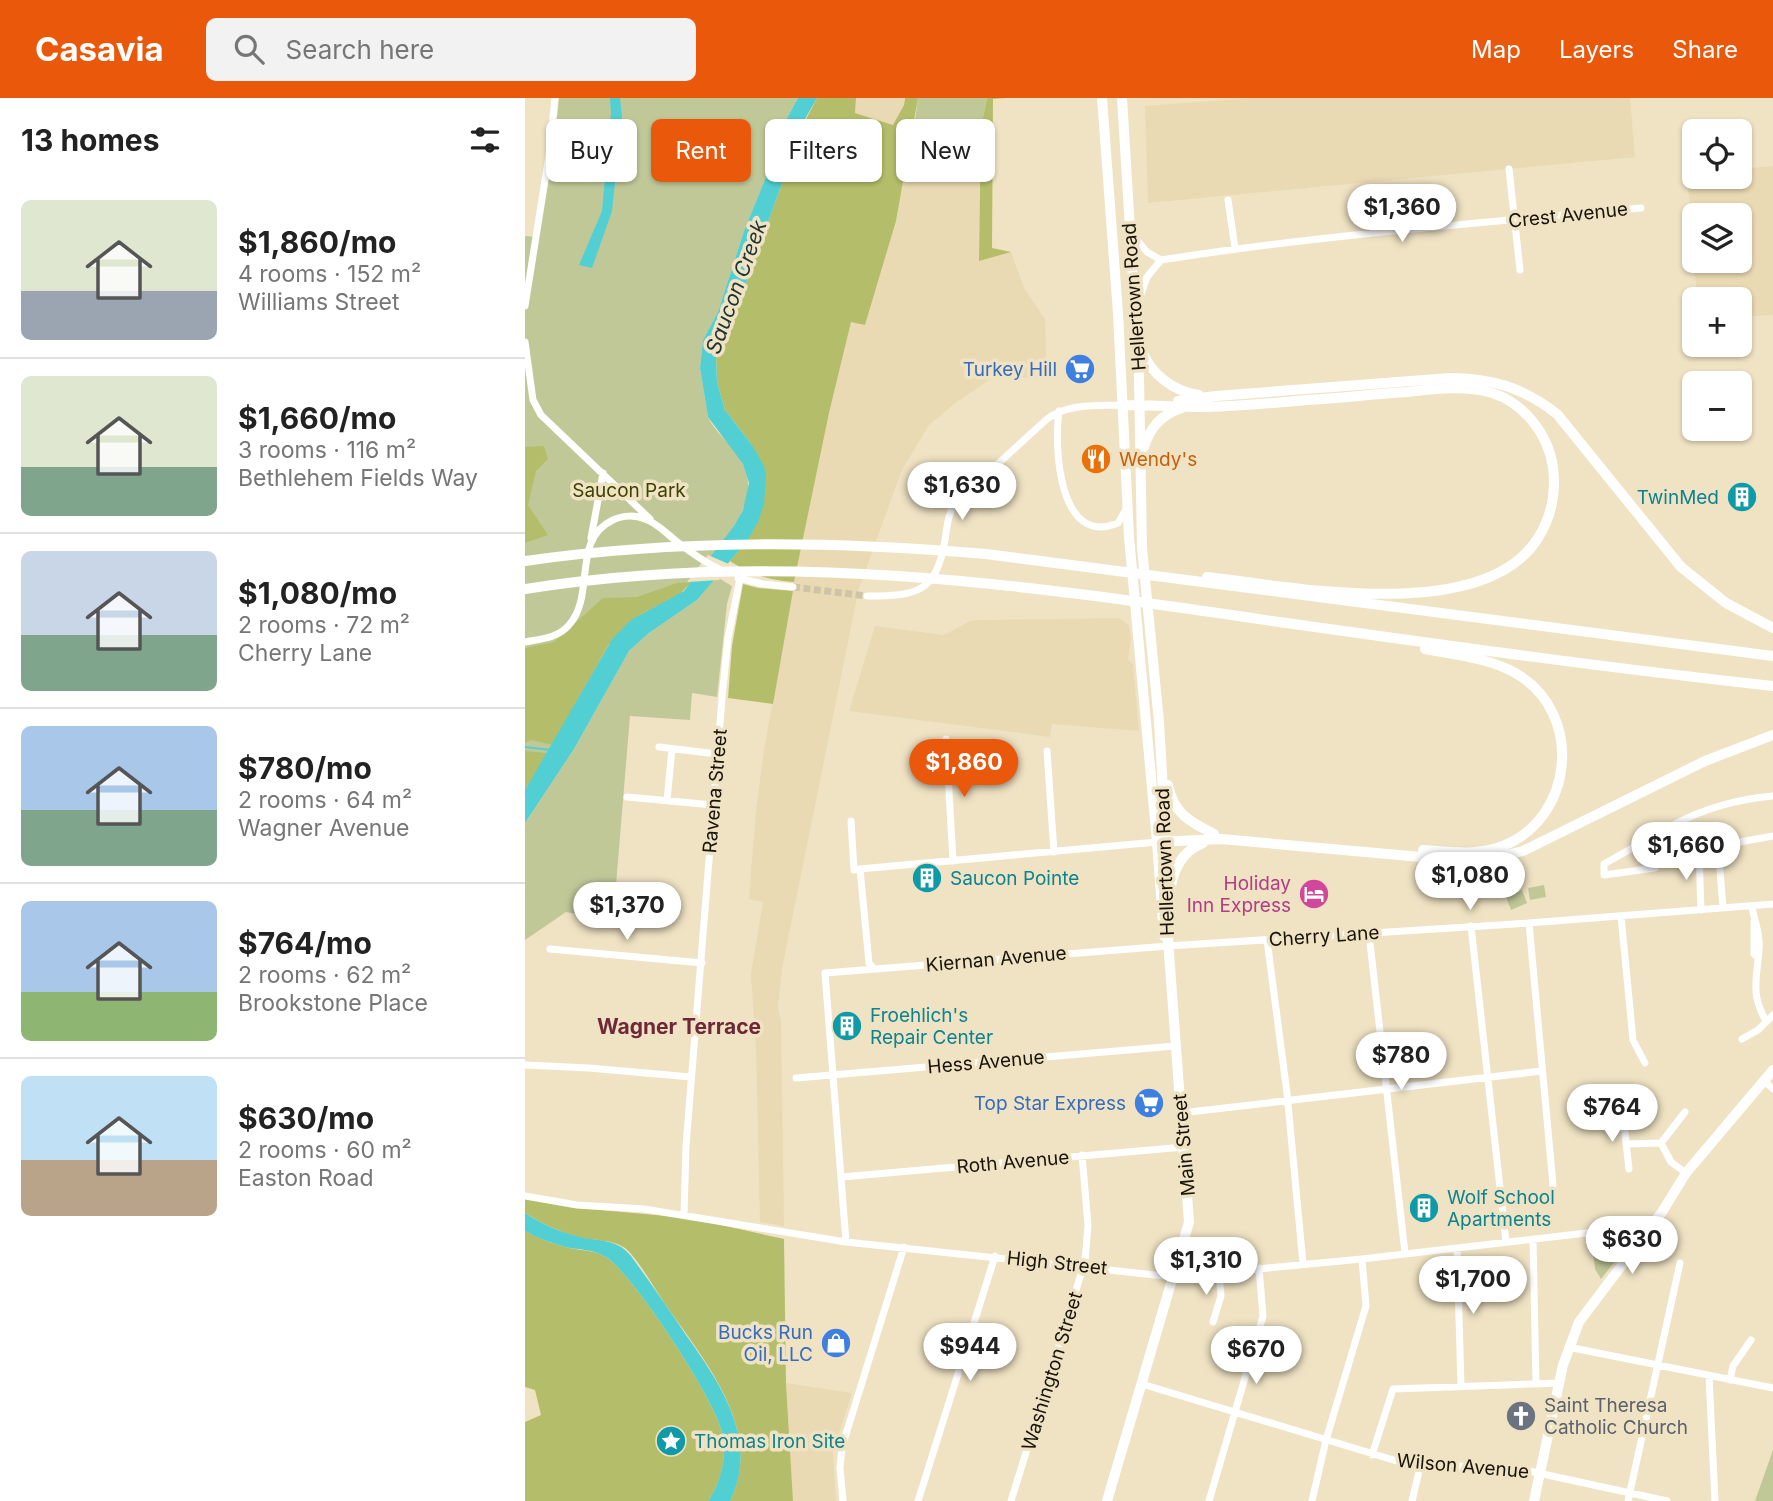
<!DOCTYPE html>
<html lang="en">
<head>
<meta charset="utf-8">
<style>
	:root { --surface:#fff; --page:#f2f2f2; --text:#222; --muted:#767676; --line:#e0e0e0; --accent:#ea580c }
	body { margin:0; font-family:Inter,sans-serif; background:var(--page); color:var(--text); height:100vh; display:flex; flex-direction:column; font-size:26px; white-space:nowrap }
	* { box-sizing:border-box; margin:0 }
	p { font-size:23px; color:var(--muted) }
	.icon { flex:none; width:38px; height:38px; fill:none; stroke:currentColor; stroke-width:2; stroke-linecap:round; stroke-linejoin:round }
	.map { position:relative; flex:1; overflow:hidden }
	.panel { display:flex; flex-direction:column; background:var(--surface); width:525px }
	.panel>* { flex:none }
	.banner { position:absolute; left:21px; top:21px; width:665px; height:63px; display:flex; gap:14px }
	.tools { position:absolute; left:1157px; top:21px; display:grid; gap:14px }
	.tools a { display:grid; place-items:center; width:70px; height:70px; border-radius:10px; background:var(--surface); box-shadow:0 2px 5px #0004; font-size:35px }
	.price { position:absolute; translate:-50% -60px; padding:0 16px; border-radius:24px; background:#fff; color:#222; font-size:23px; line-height:46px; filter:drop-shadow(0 2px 4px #0008) }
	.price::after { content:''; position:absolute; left:50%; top:42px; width:21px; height:16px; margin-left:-10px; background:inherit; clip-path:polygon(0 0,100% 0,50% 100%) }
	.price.selected { background:var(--accent); color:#fff }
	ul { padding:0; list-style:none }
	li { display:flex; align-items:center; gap:21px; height:175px; padding:0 21px }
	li+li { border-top:2px solid var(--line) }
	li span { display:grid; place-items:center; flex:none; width:196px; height:140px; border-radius:10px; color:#555 }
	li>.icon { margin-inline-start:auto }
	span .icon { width:84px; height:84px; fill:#fffc; stroke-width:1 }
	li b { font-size:30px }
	h2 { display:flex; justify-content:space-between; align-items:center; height:84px; padding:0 21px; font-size:30px }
	.tag { padding:0 24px; border-radius:10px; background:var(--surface); box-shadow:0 2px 5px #0004; font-size:24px; line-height:63px }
	.tag.selected { background:var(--accent); color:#fff }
	header { display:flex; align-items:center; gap:42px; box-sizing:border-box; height:98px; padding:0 35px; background:var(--accent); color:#fff }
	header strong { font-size:33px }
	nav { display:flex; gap:38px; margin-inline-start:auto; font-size:24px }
	.search { width:490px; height:63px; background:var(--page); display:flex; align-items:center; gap:18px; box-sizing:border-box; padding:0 24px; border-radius:10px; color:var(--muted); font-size:26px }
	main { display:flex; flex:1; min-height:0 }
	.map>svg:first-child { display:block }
	.built { fill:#eadab3; fill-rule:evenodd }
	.green { fill:#c1c898 }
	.forest { fill:#b4be6a }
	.water { fill:#52cfd2 }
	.pier { fill:#f0e3c4 }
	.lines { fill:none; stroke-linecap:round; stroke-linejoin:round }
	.stream { stroke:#52cfd2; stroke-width:2 }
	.minor-tunnel { stroke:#cfc4a8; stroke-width:7; stroke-dasharray:7 3.5; stroke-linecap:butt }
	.minor { stroke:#fff; stroke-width:7 }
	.major { stroke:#fff; stroke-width:10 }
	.highway { stroke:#fff; stroke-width:10 }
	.labels { text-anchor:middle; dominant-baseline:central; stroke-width:7; stroke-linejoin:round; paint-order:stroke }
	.street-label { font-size:19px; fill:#171308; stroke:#f0e3c4 }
	.shop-label { font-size:19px; fill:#366cbe; stroke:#f0e3c4; text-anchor:end }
	.food-label { font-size:19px; fill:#c56008; stroke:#f0e3c4; text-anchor:start }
	.park-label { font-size:19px; fill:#3d4200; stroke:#f0e3c4 }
	.culture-label { font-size:19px; fill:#0d838f; stroke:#f0e3c4; text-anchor:start }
	.hotel-label { font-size:19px; fill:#b23c85; stroke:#f0e3c4; text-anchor:end }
	.worship-label { font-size:19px; fill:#5b616d; stroke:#f0e3c4; text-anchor:start }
	.water-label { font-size:21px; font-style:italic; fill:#1d3334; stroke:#f0e3c4 }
	.neighbourhood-label { font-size:21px; font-weight:bold; fill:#6e2838; stroke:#f0e3c4 }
</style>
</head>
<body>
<header>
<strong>Casavia</strong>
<div class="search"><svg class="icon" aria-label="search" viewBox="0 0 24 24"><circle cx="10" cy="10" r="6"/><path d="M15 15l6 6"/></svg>Search here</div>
<nav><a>Map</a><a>Layers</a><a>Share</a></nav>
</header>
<main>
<section class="panel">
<h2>13 homes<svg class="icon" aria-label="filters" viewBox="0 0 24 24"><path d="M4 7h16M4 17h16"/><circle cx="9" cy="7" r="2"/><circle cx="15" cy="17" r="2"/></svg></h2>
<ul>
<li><span style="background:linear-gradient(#dfe7d0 65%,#9aa5b1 0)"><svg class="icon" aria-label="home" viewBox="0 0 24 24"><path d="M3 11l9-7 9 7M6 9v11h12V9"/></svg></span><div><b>$1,860/mo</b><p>4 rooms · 152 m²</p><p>Williams Street</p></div></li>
<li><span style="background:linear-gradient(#dfe7d0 65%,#7fa58c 0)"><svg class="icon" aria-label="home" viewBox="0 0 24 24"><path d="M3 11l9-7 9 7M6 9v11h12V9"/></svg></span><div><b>$1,660/mo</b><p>3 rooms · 116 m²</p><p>Bethlehem Fields Way</p></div></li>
<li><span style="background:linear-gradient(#c9d6e8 60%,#7fa58c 0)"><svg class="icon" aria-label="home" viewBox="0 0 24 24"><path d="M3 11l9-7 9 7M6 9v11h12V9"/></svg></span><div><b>$1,080/mo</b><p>2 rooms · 72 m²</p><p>Cherry Lane</p></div></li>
<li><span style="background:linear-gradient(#a9c7e8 60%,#7fa58c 0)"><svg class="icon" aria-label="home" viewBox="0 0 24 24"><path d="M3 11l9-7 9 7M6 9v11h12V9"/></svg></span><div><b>$780/mo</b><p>2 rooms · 64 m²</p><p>Wagner Avenue</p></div></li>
<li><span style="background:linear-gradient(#a9c7e8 65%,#8fb573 0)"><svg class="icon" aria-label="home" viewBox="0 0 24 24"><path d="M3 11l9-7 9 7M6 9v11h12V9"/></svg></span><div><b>$764/mo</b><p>2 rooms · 62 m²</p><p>Brookstone Place</p></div></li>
<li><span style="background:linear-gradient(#bfe0f5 60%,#b9a48a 0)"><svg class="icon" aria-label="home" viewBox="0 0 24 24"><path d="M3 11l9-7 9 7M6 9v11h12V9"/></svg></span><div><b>$630/mo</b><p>2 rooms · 60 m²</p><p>Easton Road</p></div></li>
</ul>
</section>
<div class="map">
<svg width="1248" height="1403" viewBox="0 0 1248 1403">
	<rect width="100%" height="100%" fill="#f0e3c4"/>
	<path class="built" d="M331 0H380L379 7 369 27 330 15Z
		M725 0H1105L1110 59 623 105 620 8Z
		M390 22 456 29 454 162 486 154 499 190 520 221 522 281 470 278 429 306 404 327 377 372 334 490 257 871 253 909 256 924 259 1128 235 1124 231 953 226 875 238 804 224 801 231 712 239 652 269 484 304 315 326 223 340 227 371 123Z
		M1248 68V217L1215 219 1214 201H1172L1162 75 1169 74V79H1214L1215 71ZM1169 117H1214V163H1169Z
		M594 520 604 527 606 541 603 562 608 566 614 633 527 626 525 639 324 613 350 528 419 537 445 523 454 522Z
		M261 1285 327 1295 308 1354 311 1403H268Z"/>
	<path class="green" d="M34 0H273L256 31 245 69 219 133 193 214 178 242 175 270 183 319C190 334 204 344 213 358 242 399 202 438 177 470L207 488 202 506 192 599 167 595 165 622 105 618 88 823 41 814 0 842V725L49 651 104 553 124 535 172 502 181 491 163 488 60 590 0 692V138L13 139 28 57Z
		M393 0H462L456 29 390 22Z
		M1019 787 1021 799 1005 802 1003 790Z
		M997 792 1002 805 986 812 981 799Z
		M1096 1140 1101 1149 1076 1181 1070 1171 1067 1143Z
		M1248 1352V1403H1230Z"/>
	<path class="forest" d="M292 0H331L330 15 368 27 379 7 380 0H393L371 123 340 227 326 224 304 315 269 484C244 482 226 477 205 463L222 443 227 347 200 312 192 284 191 258 213 208 277 29Z
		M462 0H481L468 1 467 150 486 154 454 163 456 29Z
		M19 348 23 361 11 373 3 407 23 437 0 445V349Z
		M166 484 155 496 116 516 83 547 28 647 6 642 0 645V550L29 544 78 500 112 499 152 485Z
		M218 486 233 490 268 493 248 606 203 600 207 548Z
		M0 653 23 655 0 692Z
		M0 1101 53 1110 164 1120 259 1141 261 1285 268 1403H205C240 1332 179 1262 140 1206 132 1194 111 1158 100 1150 86 1141 69 1143 53 1139 35 1134 16 1125 0 1115Z
		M0 1133C16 1141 32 1148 50 1151 62 1153 71 1153 81 1159 108 1176 188 1299 196 1331 203 1356 197 1383 183 1403H0V1324L16 1317 10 1292 0 1289Z"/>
	<path class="water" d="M85 0H95L97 18 87 113 67 170 54 167 77 113 86 15Z
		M273 0H292L280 21 213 208 191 258 192 284 200 312 227 347 239 368 241 378 239 406 233 424 222 443 172 502 124 535 104 553 49 651 0 725V692L88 540 106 522 159 493 209 428 218 412 224 385 218 366 183 319 175 270 178 242 193 214 219 133 245 69 256 31Z
		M0 1115C15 1125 33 1133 51 1138 71 1144 91 1139 106 1158 125 1184 143 1210 161 1237 195 1285 235 1343 205 1403H183C197 1383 203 1355 196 1331 188 1299 108 1176 81 1159 68 1151 54 1152 40 1149 26 1145 13 1140 0 1133Z"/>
	<path class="pier" d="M183 457 206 467 194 482 162 484Z"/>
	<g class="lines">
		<path class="stream" d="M0 649 26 652"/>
		<path class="minor-tunnel" d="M268 489 342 498"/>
		<path class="minor" d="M984 71 995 172
			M703 102 710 150
			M847 118 849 135
			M606 135 622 154 636 162
			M0 208 24 57 30 0
			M611 210 622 179 636 162C795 137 956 125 1116 110
			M0 244 8 302 16 317 125 421
			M534 313C529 348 533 450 593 425L600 413
			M66 440 78 375
			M213 480 238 486 268 489
			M342 498C392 498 411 495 420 442 422 429 423 416 430 405L522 321C544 305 571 308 597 307
			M0 544C16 541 33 540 44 527 71 497 46 441 88 422 98 417 111 417 120 421 132 425 141 435 151 443 165 454 179 464 196 472
			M421 641 428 763
			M134 649 192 656
			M522 653 529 754
			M102 699 188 707
			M142 702 147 651
			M326 723 329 772 335 771
			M1148 727C1178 711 1214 701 1248 698
			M1128 739 1130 770 1079 777V766L1148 727 1157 740 1174 754 1176 812
			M1193 748 1198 810
			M1174 754 1193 748 1248 738
			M335 771 632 744
			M335 771 344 865 349 871
			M1227 808C1229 823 1236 837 1234 852 1232 881 1225 895 1241 923
			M1096 818 1108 942 1120 965
			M1229 824V856L1232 859
			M1004 825 1028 1087
			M946 828 981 1144
			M844 836 880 1155
			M742 842 762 995 778 1166
			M25 851 177 865
			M1217 941 1233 932 1248 917
			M0 967 64 970 166 979
			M271 980 650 948
			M1238 982 1248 991
			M656 1015 1017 973
			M1098 1018 1104 1071
			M1136 1045 1160 1014
			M1101 1046 1136 1045 1146 1064 1161 1075
			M317 1079 659 1049
			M0 1098 52 1107 119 1111 321 1144 649 1179 837 1161 1096 1131 1118 1130 1123 1133
			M159 1116 161 1048 197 600 203 540 215 480
			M1093 1131 1104 1141 1110 1150
			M1008 1141 1011 1286
			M321 1144 300 875 643 848 1004 825 1248 806
			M932 1150 936 1288
			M688 1224 696 1198 694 1175
			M1043 1249 1248 1290
			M1184 1278 1190 1403
			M1205 1282 1208 1268 1226 1242
			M617 1286 875 1364 1004 1373 1142 1403
			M847 1357 868 1291 1033 1285
			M318 1403 315 1370 317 1349 379 1149
			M393 1403 470 1158
			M486 1403 560 1163 563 1127 557 1057
			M684 1403 738 1218 734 1170
			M787 1403 801 1342 841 1208 837 1161
			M887 1403 896 1365
			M1103 1403 1155 1165"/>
		<path class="major" d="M632 744 639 838
			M641 744 642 796
			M582 1403 664 1124 643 842
			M1009 1403 1038 1267 1054 1224 1137 1114 1161 1075 1248 972"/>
		<path class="highway" d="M577 0 593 215 604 439 632 744 696 741 930 762 964 761 998 753 1180 663 1248 637
			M597 0 614 280 617 450 634 624 641 744
			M616 251C626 276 647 293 674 297
			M653 303 691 298 925 280C967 280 999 290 1032 316L1156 469 1201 505 1248 530
			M597 307C625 307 654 309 682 309 715 308 749 305 782 302 816 300 849 296 882 294 910 291 940 287 967 295 999 305 1023 336 1028 369 1031 394 1027 418 1013 440 959 527 768 489 682 479
			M619 349C625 329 637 316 657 310
			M0 463C153 441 307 443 461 456L1248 558
			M0 491C255 450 501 487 754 524 918 547 1083 570 1248 588
			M643 687C648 715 665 724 689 736
			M898 752C925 754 952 758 978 748 1049 720 1059 616 992 576 965 560 931 557 900 551
			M643 848C645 812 637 761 678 745"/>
	</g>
	<defs>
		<g id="supermarket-disc" transform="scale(1.575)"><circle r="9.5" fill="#3f7fe0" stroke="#f0e3c4"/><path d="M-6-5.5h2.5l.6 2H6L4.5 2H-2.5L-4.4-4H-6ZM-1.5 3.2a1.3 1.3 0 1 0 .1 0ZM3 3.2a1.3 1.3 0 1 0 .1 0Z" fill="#fff"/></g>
		<g id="restaurant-disc" transform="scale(1.575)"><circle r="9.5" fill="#e8710a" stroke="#f0e3c4"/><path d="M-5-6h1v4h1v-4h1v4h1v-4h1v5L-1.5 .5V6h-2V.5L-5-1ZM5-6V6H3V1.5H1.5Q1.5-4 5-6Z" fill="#fff"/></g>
		<g id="building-disc" transform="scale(1.575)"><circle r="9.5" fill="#0f9aa8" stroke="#f0e3c4"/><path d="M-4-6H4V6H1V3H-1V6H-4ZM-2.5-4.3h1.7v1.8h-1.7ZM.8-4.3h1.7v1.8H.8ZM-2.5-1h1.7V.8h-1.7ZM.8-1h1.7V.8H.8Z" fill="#fff"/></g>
		<g id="hotel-disc" transform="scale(1.575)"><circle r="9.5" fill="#d1479c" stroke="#f0e3c4"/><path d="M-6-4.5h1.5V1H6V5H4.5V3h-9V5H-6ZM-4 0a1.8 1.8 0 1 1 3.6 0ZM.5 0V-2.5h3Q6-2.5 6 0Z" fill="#fff"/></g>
		<g id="shop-disc" transform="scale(1.575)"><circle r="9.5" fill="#3f7fe0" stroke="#f0e3c4"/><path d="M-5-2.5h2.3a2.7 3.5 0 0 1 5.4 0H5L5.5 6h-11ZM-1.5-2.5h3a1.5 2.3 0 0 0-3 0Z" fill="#fff"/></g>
		<g id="church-disc" transform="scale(1.575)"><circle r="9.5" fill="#6b7280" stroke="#f0e3c4"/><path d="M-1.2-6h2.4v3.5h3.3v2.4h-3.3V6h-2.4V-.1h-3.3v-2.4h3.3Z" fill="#fff"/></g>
		<g id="sight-disc" transform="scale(1.575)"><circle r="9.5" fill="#0f9aa8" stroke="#f0e3c4"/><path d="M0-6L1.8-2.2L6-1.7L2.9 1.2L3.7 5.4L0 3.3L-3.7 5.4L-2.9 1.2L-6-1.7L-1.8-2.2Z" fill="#fff"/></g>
	</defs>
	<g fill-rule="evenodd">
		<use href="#supermarket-disc" x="555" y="271"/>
		<use href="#restaurant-disc" x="571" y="361"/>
		<use href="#building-disc" x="1217" y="399"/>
		<use href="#building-disc" x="402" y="780"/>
		<use href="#hotel-disc" x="789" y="796"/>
		<use href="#building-disc" x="322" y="928"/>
		<use href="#supermarket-disc" x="624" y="1005"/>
		<use href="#building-disc" x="899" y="1110"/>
		<use href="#shop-disc" x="311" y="1245"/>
		<use href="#church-disc" x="996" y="1318"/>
		<use href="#sight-disc" x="146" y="1343"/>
	</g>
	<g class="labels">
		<g class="street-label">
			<text transform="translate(1043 117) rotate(-6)">Crest Avenue</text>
			<text transform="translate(609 199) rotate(-94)">Hellertown Road</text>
			<text transform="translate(190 693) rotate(-85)">Ravena Street</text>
			<text transform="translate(640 764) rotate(-92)">Hellertown Road</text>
			<text transform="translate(799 838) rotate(-4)">Cherry Lane</text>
			<text transform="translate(471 861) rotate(-5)">Kiernan Avenue</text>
			<text transform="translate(461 964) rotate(-5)">Hess Avenue</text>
			<text transform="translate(659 1047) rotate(-95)">Main Street</text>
			<text transform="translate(488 1064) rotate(-5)">Roth Avenue</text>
			<text transform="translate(532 1165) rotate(6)">High Street</text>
			<text transform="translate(527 1273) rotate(-73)">Washington Street</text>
			<text transform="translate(938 1368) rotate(5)">Wilson Avenue</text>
		</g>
		<g class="shop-label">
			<text x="532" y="271">Turkey Hill</text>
			<text x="601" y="1005">Top Star Express</text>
			<text x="288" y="1234">Bucks Run<tspan x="288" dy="22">Oil, LLC</tspan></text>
		</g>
		<g class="food-label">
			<text x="594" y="361">Wendy's</text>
		</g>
		<g class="park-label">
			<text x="104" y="392">Saucon Park</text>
		</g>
		<g class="culture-label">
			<text x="1194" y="399" text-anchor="end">TwinMed</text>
			<text x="425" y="780">Saucon Pointe</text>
			<text x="345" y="917">Froehlich's<tspan x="345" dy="22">Repair Center</tspan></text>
			<text x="922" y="1099">Wolf School<tspan x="922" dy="22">Apartments</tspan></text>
			<text x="169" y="1343">Thomas Iron Site</text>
		</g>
		<g class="hotel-label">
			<text x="766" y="785">Holiday<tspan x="766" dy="22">Inn Express</tspan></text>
		</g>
		<g class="worship-label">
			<text x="1019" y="1307">Saint Theresa<tspan x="1019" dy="22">Catholic Church</tspan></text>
		</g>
		<g class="water-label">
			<text transform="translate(211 189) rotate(-70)">Saucon Creek</text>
		</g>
		<g class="neighbourhood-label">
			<text x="154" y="928">Wagner Terrace</text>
		</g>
	</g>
</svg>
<div class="tools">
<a><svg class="icon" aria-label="locate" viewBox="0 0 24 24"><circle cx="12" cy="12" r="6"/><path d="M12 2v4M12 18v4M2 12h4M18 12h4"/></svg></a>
<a><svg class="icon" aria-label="layers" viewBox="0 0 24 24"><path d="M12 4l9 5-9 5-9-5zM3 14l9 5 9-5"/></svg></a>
<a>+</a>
<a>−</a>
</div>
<b class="price" style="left:877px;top:146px">$1,360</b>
<b class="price" style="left:437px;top:424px">$1,630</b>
<b class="price selected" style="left:439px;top:701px">$1,860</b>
<b class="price" style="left:1161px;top:784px">$1,660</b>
<b class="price" style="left:945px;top:814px">$1,080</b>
<b class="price" style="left:102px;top:844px">$1,370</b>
<b class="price" style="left:876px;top:994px">$780</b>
<b class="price" style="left:1087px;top:1046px">$764</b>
<b class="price" style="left:1107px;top:1178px">$630</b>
<b class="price" style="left:681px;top:1199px">$1,310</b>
<b class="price" style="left:948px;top:1218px">$1,700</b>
<b class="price" style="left:445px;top:1285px">$944</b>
<b class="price" style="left:731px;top:1288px">$670</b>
<div class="banner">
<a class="tag">Buy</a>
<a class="tag selected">Rent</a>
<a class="tag">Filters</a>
<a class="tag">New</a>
</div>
</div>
</main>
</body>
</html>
